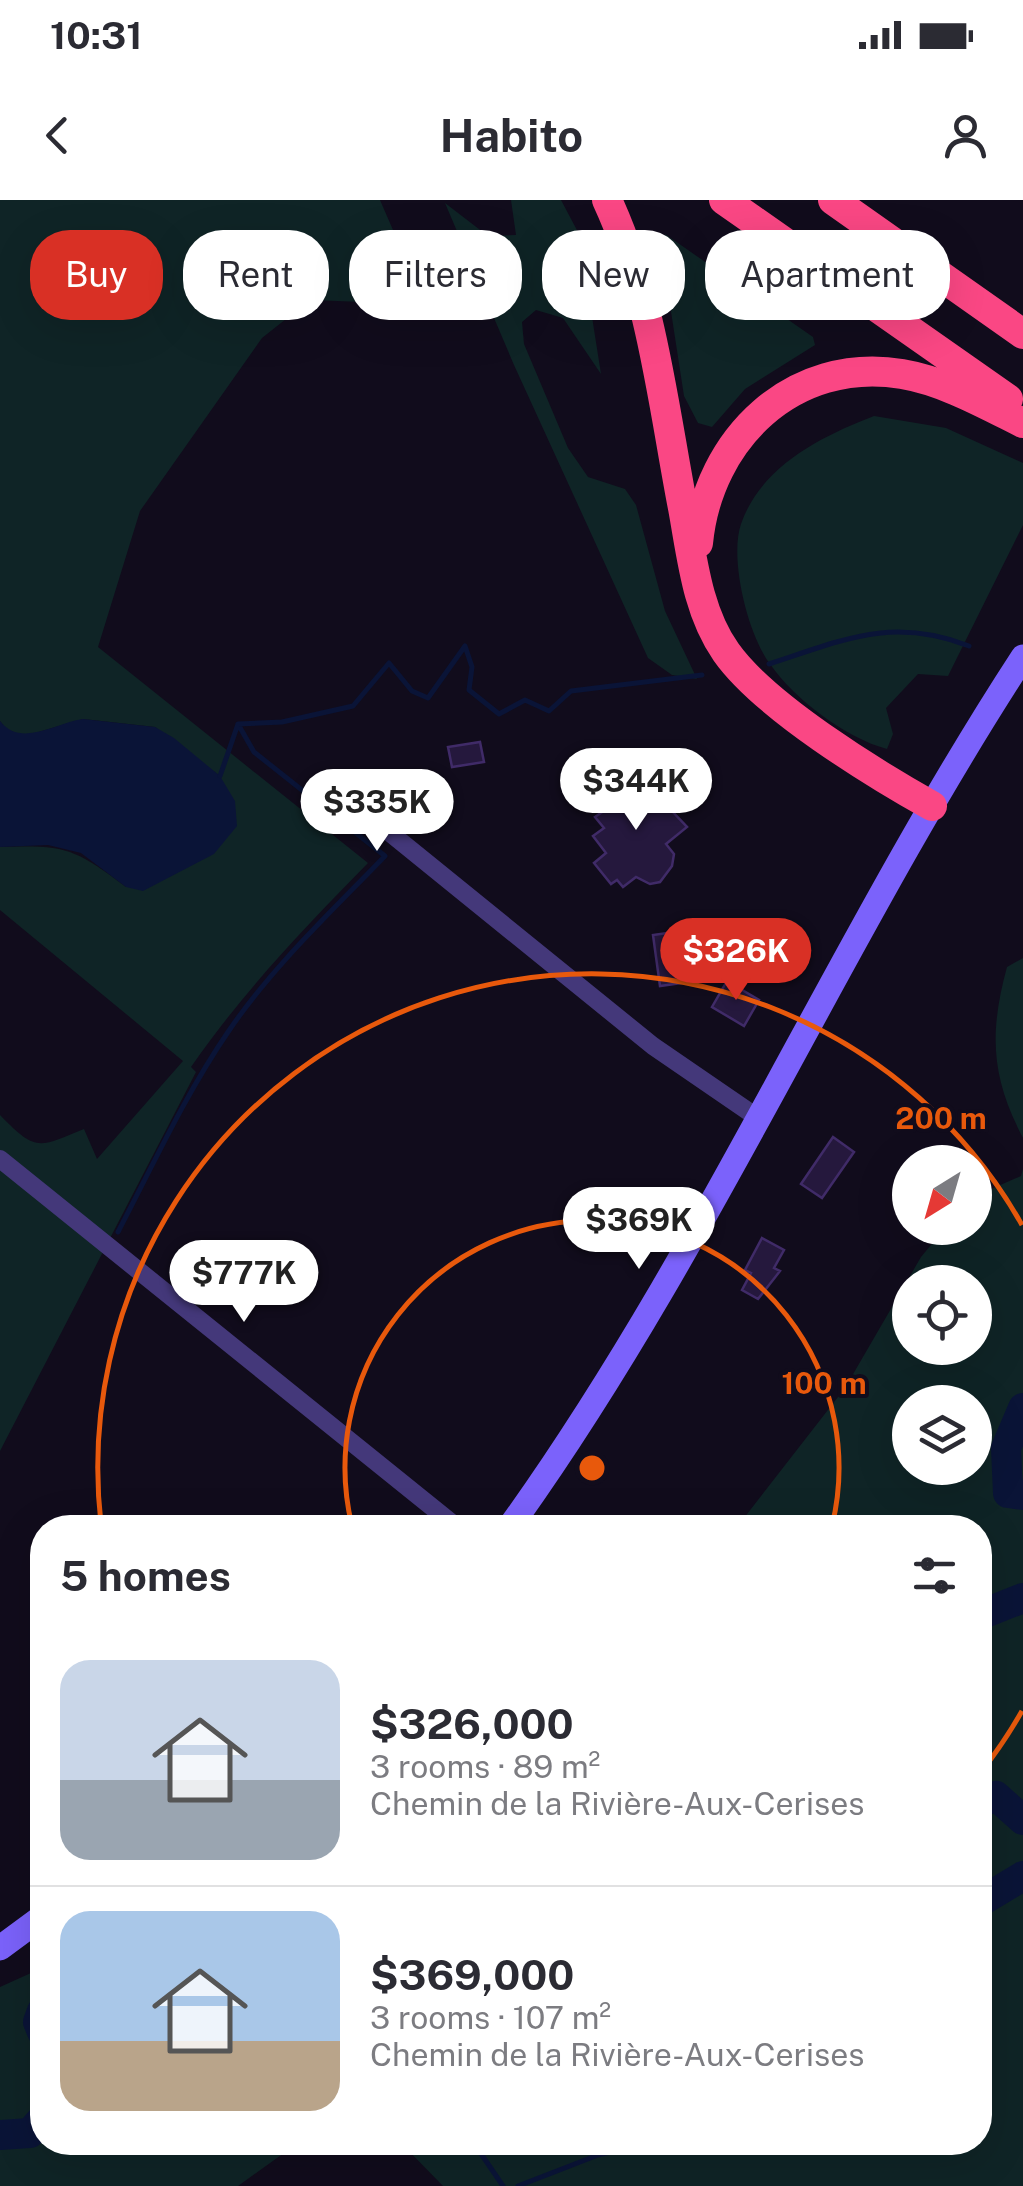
<!DOCTYPE html>
<html lang="en">
<head>
<meta charset="utf-8">
<style>
	:root { --surface:#fff; --page:#f2f2f3; --text:#2b2b33; --muted:#7c7c81; --line:#e1e1e2; --accent:#d93025 }
	body { margin:0; font-family:"Public Sans",sans-serif; background:var(--page); color:var(--text); height:100vh; display:flex; flex-direction:column; font-size:38px; white-space:nowrap }
	* { box-sizing:border-box; margin:0 }
	p { font-size:32px; color:var(--muted) }
	.icon { flex:none; width:55px; height:55px; fill:none; stroke:currentColor; stroke-width:2; stroke-linecap:round; stroke-linejoin:round }
	.map { position:relative; flex:1; overflow:hidden }
	.sheet { position:absolute; left:30px; top:1315px; width:962px; height:640px; display:flex; flex-direction:column; background:var(--surface); border-radius:40px; box-shadow:0 10px 40px #0002 }
	.sheet>* { flex:none }
	.hud { position:absolute; left:30px; top:30px; width:965px; height:90px; display:flex; gap:20px }
	.needle { width:65px; rotate:217deg }
	.controls { position:absolute; left:892px; top:945px; display:grid; gap:20px }
	.controls a { display:grid; place-items:center; width:100px; height:100px; border-radius:50%; background:var(--surface); box-shadow:0 10px 40px #0002; font-size:50px }
	.price { position:absolute; translate:-50% -85px; padding:0 22px; border-radius:35px; background:#fff; color:#222; font-size:32px; line-height:65px; filter:drop-shadow(0 2px 5px #0008) }
	.price::after { content:''; position:absolute; left:50%; top:60px; width:30px; height:22px; margin-left:-15px; background:inherit; clip-path:polygon(0 0,100% 0,50% 100%) }
	.price.selected { background:var(--accent); color:#fff }
	ul { padding:0; list-style:none }
	li { display:flex; align-items:center; gap:30px; height:250px; padding:0 30px }
	li+li { border-top:2px solid var(--line) }
	li span { display:grid; place-items:center; flex:none; width:280px; height:200px; border-radius:30px; color:#555 }
	li>.icon { margin-inline-start:auto }
	span .icon { width:120px; height:120px; fill:#fffc; stroke-width:1 }
	li b { font-size:42px }
	h2 { display:flex; justify-content:space-between; align-items:center; height:120px; padding:0 30px; font-size:42px }
	.tag { padding:0 35px; border-radius:40px; background:var(--surface); box-shadow:0 10px 40px #0002; font-size:35px; line-height:90px }
	.tag.selected { background:var(--accent); color:#fff }
	.status { display:flex; justify-content:space-between; align-items:center; height:70px; padding:0 50px; background:var(--surface); direction:ltr }
	.status svg { height:28px; fill:currentColor }
	header { display:flex; justify-content:space-between; align-items:center; height:130px; padding:0 30px; background:var(--surface); font-size:45px; font-weight:700 }
	.map>svg:first-child { display:block }
	.green { fill:#0f2426; fill-rule:evenodd }
	.water { fill:#0a1437 }
	.lines { fill:none; stroke-linecap:round; stroke-linejoin:round }
	.stream { stroke:#0a1437; stroke-width:5 }
	.river { stroke:#0a1437; stroke-width:30 }
	.building { fill:#25183d; stroke:#402b68; stroke-width:2.5 }
	.street { stroke:#44387a; stroke-width:18 }
	.secondary { stroke:#7b62fb; stroke-width:25 }
	.highway { stroke:#fa4784; stroke-width:30 }
	.ring { fill:none; stroke:#e8590c; stroke-width:5 }
	.centre { fill:#e8590c; stroke:#110c1c; stroke-width:5 }
	.ring-label { font-size:30px; text-anchor:middle; font-weight:bold; fill:#e8590c; stroke:#110c1c; stroke-width:8; stroke-linejoin:round; paint-order:stroke }
</style>
</head>
<body>
<div class="status"><b>10:31</b><svg viewBox="0 0 49 12"><path d="M0 12V9h3v3zM5 12V6h3v6zM10 12V3h3v9zM15 12V0h3v12zM26 1h20v11H26zM47 4h2v5h-2z"/></svg></div>
<header><svg class="icon" aria-label="back" viewBox="0 0 24 24"><path d="M15 5l-7 7 7 7"/></svg>Habito<svg class="icon" aria-label="person" viewBox="0 0 24 24"><circle cx="12" cy="8" r="4"/><path d="M4 21q1-7 8-7t8 7"/></svg></header>
<div class="map">
<svg width="1023" height="1986" viewBox="0 0 1023 1986">
	<rect width="100%" height="100%" fill="#110c1c"/>
	<path class="green" d="M0 0H380L406 60 393 83 364 102 310 100 262 138 140 311 98 447 368 663C305 727 243 792 191 867L196 872 0 1251V915C36 952 38 948 84 929L97 959 183 861 0 710V647C66 645 74 648 126 687L220 576 155 527 83 519 25 536 7 530 0 521Z
		M511 0H561L579 34 601 174 563 118 536 110 522 122 524 144 568 248 588 277 625 289 636 305 665 411 697 479 672 475 648 458 514 165 445 3 488 36 516 35Z
		M665 34 813 137 815 145 745 189 712 227 698 223 684 196 666 79 671 60Z
		M874 216 946 228 1023 263V325L948 476 918 474 886 508 893 534 887 549C846 538 794 499 770 464 748 435 729 359 741 324 761 266 822 236 874 216Z
		M1023 758V938C991 877 989 833 1007 767Z
		M1023 969V1986H443L401 1943 980 1942V1328L737 1327 845 1188 921 1057 945 1028H975V996L1021 976ZM910 1082H975V1148H910ZM975 1202V1268H910V1202Z
		M42 1768V1942L298 1943 238 1986H0V1787Z"/>
	<path class="water" d="M83 519 155 527 174 538 220 576 235 601 237 626 214 654 143 691 126 687 81 653 48 645 0 647V521C21 548 55 523 83 519Z"/>
	<g class="lines">
		<path class="stream" d="M769 464C843 440 892 416 969 446
			M220 576 238 524 282 522 353 506 389 463 412 491 428 498 465 446 472 467 469 490 499 514 525 500 549 511 571 491 702 475
			M118 1032C153 965 185 895 228 832 272 767 331 712 385 656L254 552 238 524
			M473 1942 503 1986
			M518 1986 598 1955 652 1942"/>
		<path class="river" d="M1023 1208 1006 1248 1008 1293 1023 1295
			M980 1415 1023 1398
			M980 1603 996 1596 1023 1620
			M980 1702 1023 1676
			M42 1811 38 1822 42 1832
			M0 1935 30 1933 42 1919"/>
	</g>
	<path class="building" d="M480 542 484 562 452 567 448 547Z
		M633 570 687 627 666 644 674 654 672 666 660 682 650 684 636 677 623 687 617 680 611 684 594 663 606 653 593 636 604 628 595 617 605 610 599 598Z
		M682 731 689 782 660 786 653 735Z
		M727 781 759 800 744 826 712 807Z
		M833 937 854 952 822 998 801 984Z
		M762 1038 784 1050 774 1068 780 1071 758 1099 742 1090 751 1073 745 1070Z"/>
	<g class="lines">
		<path class="street" d="M368 615 653 846 758 918
			M0 959 458 1328"/>
		<path class="secondary" d="M509 1328C707 1053 839 739 1023 457
			M0 1748 42 1717"/>
		<path class="highway" d="M607 0C652 97 663 204 683 308 692 357 697 411 726 452 764 506 873 573 932 606
			M724 0 1008 199
			M833 0 1023 134
			M698 343C708 239 793 156 902 174 944 181 985 204 1023 223"/>
	</g>
	<g class="ring">
		<path d="M352 1326A247 247 0 1 1 832 1326"/>
		<path d="M1022 1511A494 494 0 0 1 981 1572M101 1324A494 494 0 0 1 1022 1025"/>
	</g>
	<circle cx="592" cy="1268" r="15" class="centre"/>
	<g class="ring-label">
		<text x="941" y="929">200 m</text>
		<text x="824" y="1194">100 m</text>
	</g>
</svg>
<div class="controls">
<a><svg class="needle" viewBox="-14 -14 28 28"><path d="M0-13l5 13h-10z" fill="#e53935"/><path d="M0 13l5-13h-10z" fill="#7c7c81"/></svg></a>
<a><svg class="icon" aria-label="locate" viewBox="0 0 24 24"><circle cx="12" cy="12" r="6"/><path d="M12 2v4M12 18v4M2 12h4M18 12h4"/></svg></a>
<a><svg class="icon" aria-label="layers" viewBox="0 0 24 24"><path d="M12 4l9 5-9 5-9-5zM3 14l9 5 9-5"/></svg></a>
</div>
<b class="price" style="left:636px;top:633px">$344K</b>
<b class="price" style="left:377px;top:654px">$335K</b>
<b class="price selected" style="left:736px;top:803px">$326K</b>
<b class="price" style="left:639px;top:1072px">$369K</b>
<b class="price" style="left:244px;top:1125px">$777K</b>
<div class="hud">
<a class="tag selected">Buy</a>
<a class="tag">Rent</a>
<a class="tag">Filters</a>
<a class="tag">New</a>
<a class="tag">Apartment</a>
</div>
<section class="sheet">
<h2>5 homes<svg class="icon" aria-label="filters" viewBox="0 0 24 24"><path d="M4 7h16M4 17h16"/><circle cx="9" cy="7" r="2"/><circle cx="15" cy="17" r="2"/></svg></h2>
<ul>
<li><span style="background:linear-gradient(#c9d6e8 60%,#9aa5b1 0)"><svg class="icon" aria-label="home" viewBox="0 0 24 24"><path d="M3 11l9-7 9 7M6 9v11h12V9"/></svg></span><div><b>$326,000</b><p>3 rooms · 89 m²</p><p>Chemin de la Rivière-Aux-Cerises</p></div></li>
<li><span style="background:linear-gradient(#a9c7e8 65%,#b9a48a 0)"><svg class="icon" aria-label="home" viewBox="0 0 24 24"><path d="M3 11l9-7 9 7M6 9v11h12V9"/></svg></span><div><b>$369,000</b><p>3 rooms · 107 m²</p><p>Chemin de la Rivière-Aux-Cerises</p></div></li>
</ul>
</section>
</div>
</body>
</html>
